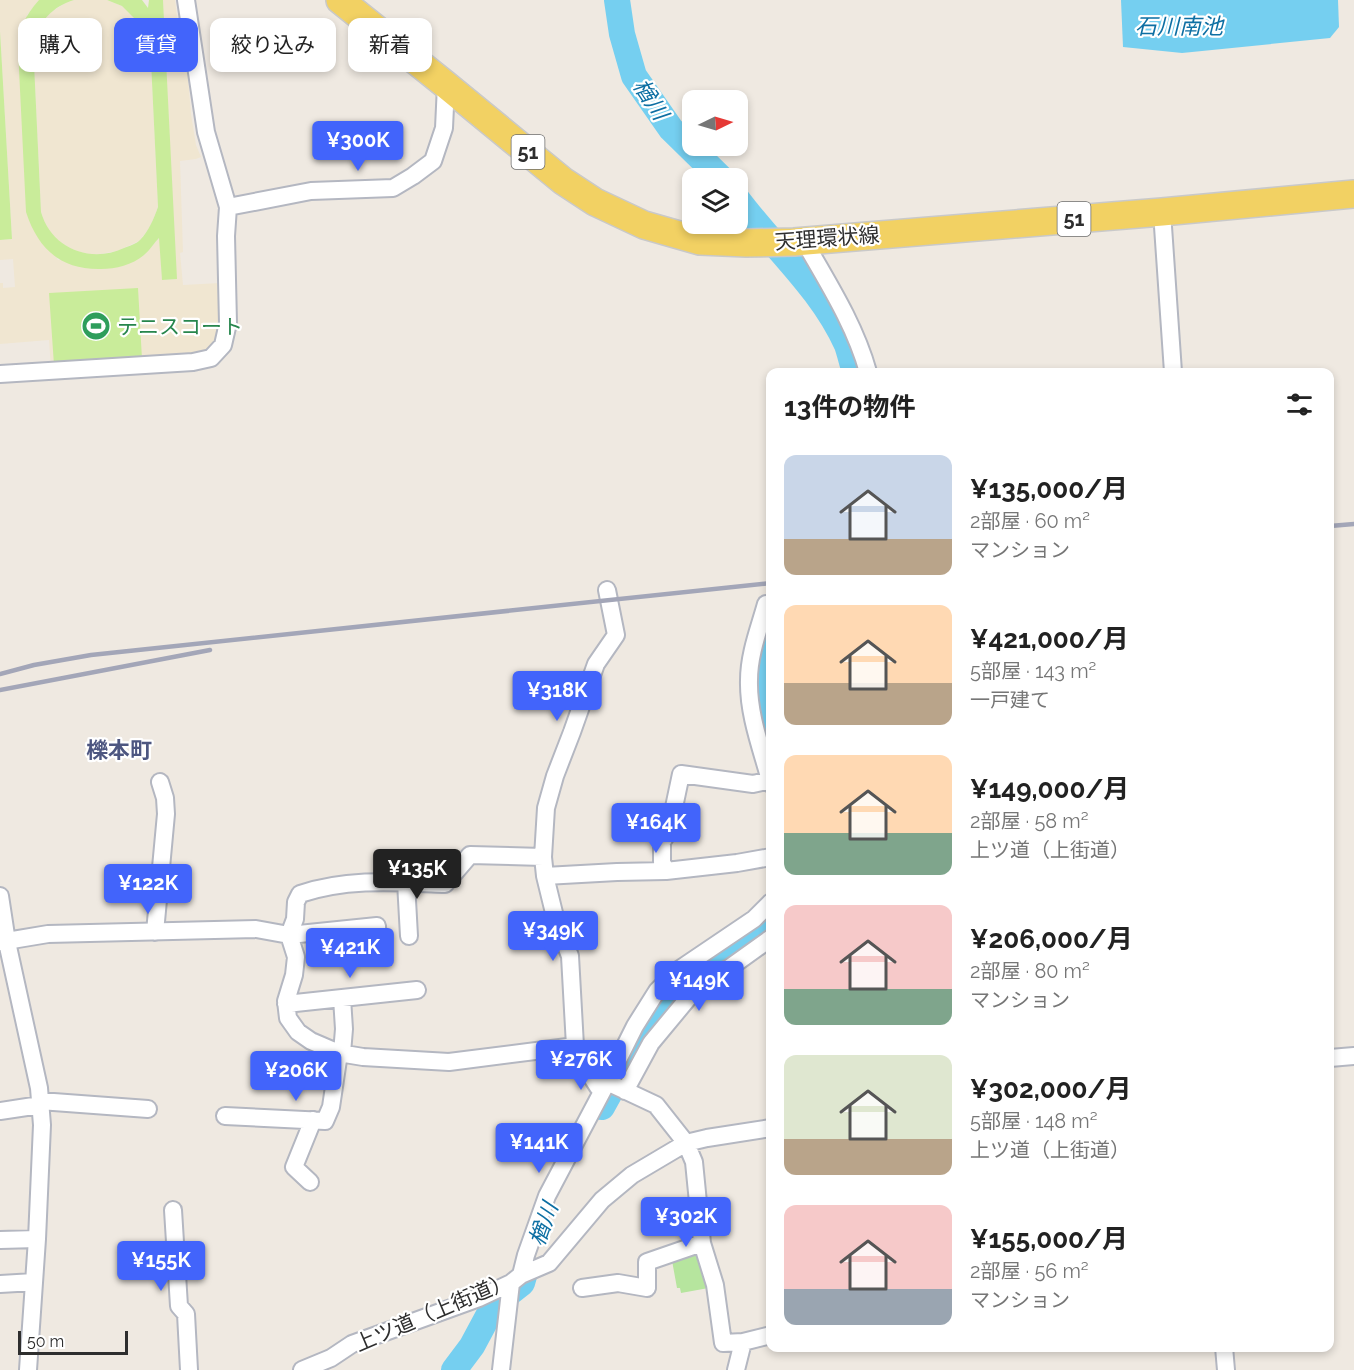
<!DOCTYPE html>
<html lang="ja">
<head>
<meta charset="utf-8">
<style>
	:root { --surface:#fff; --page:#f6f6f6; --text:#222; --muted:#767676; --accent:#4264fb }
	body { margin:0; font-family:Raleway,"Noto Sans JP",sans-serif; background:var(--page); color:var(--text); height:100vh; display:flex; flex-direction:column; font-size:22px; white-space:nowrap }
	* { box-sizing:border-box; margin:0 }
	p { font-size:20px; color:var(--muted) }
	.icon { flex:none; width:33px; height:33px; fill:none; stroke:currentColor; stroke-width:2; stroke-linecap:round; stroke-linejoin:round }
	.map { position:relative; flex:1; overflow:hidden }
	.panel { position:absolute; left:766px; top:368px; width:568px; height:984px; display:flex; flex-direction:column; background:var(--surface); border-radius:12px; box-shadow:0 3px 9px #0003 }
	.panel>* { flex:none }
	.top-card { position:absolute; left:18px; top:18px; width:570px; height:54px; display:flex; gap:12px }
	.needle { width:39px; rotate:85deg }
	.controls { position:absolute; left:682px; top:90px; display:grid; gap:12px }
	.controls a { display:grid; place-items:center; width:66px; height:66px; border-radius:12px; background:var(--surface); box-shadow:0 3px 9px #0003; font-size:30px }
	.scale { position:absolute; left:18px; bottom:15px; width:110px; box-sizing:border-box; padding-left:6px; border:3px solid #2e2e2e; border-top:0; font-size:16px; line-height:21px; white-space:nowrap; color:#2e2e2e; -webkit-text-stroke:4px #fff; paint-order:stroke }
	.price { position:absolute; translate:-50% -51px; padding:0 14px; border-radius:6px; background:var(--accent); color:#fff; font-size:20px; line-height:39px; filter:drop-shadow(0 2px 3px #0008) }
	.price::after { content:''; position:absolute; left:50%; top:36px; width:18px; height:14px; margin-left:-9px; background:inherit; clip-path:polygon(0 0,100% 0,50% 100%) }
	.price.selected { background:#222; color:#fff }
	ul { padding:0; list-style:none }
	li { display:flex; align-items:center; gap:18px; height:150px; padding:0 18px }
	li span { display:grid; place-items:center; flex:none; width:168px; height:120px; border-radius:12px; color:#555 }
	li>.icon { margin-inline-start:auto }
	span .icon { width:72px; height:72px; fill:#fffc; stroke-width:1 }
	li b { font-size:26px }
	h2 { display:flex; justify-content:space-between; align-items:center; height:72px; padding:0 18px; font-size:26px }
	.tag { padding:0 21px; border-radius:12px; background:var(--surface); box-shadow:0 3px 9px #0003; font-size:21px; line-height:54px }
	.tag.selected { background:var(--accent); color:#fff }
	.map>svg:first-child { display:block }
	.education { fill:#f0e6d1 }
	.green { fill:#b6e59e }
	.pitch { fill:#c9ec9a }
	.water { fill:#75cff0 }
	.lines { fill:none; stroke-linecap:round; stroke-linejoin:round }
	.river { stroke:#75cff0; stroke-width:26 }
	.minor-casing { stroke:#b4b7c1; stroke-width:20 }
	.primary-casing { stroke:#c9c9c9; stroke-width:30 }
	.minor { stroke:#fff; stroke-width:16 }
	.primary { stroke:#f2d163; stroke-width:27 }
	.rail { stroke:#a3a6b8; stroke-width:4.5 }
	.labels { text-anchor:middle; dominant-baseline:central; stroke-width:4.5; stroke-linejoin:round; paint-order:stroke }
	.shield { fill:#fff; stroke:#6d6d6d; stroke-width:1.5 }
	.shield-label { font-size:20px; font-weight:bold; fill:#2e2e2e }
	.street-label { font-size:21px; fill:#2e2e2e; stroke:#fff }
	.leisure-label { font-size:21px; fill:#27864d; stroke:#fff; text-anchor:start }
	.water-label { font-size:22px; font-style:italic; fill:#0d6fa3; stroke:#fff }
	.neighbourhood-label { font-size:22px; font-weight:bold; fill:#4d5680; stroke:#fff }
</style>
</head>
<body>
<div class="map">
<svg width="1354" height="1370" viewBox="0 0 1354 1370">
	<rect width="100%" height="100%" fill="#efe9e1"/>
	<path class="education" d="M0 0H39L27 15 26 212 58 260 144 255 160 237 162 280 176 279 163 0H175L180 43 187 66 191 114 196 145 201 157 196 159 180 161 183 252 180 253 183 285 220 283 222 290 219 328 213 345 203 353 51 368 49 340 0 344V283H3V288L15 287 13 259 0 260V240L12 239 0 31Z
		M74 0H107L122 6 142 26 150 41 158 207 150 227 139 241 117 251 94 255 78 252 61 243 50 232 43 220 41 212 33 42 37 29 50 13 67 2Z"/>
	<path class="green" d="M701 1246 714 1287 681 1293 680 1288H677L671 1255Z"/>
	<path class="pitch" d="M39 0H74C53 6 39 22 33 42L41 212C51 248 90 264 124 248 129 246 136 244 140 240 149 231 154 218 158 207L150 41 142 26 122 6 107 0H142L148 8 149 0H163L177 279 162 280 159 238C154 243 150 250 144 255 132 265 116 269 101 269 61 270 38 249 26 212L18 49C19 28 25 16 39 0Z
		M0 31 12 239 0 240Z
		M138 288 142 359 54 365 49 293Z"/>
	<path class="water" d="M1121 0H1338L1339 27 1330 38 1182 53 1123 47Z"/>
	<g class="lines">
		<path class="river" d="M617 0 622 34 634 76 671 129 721 178
			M738 200C774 248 822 289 847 345 850 354 852 363 855 372
			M771 631C757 665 762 702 771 736
			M602 1107 654 1013 672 988 702 964 760 930 771 919
			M454 1370 472 1346 494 1305 522 1283 524 1276"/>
		<g class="minor-casing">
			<path id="minor" d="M228 207 311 191 393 188 413 176 433 161 444 128 446 85
				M1162 212 1173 372
				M804 241C828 283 855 325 868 372
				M0 374 193 362 211 358 223 345 228 323 226 236 228 207 206 132 186 0
				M607 590 616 635 596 664 572 732 555 776 546 808 543 857 545 876 556 921 570 956 575 1046 582 1062 598 1087 603 1090 607 1082 656 1105 686 1143 694 1162 702 1243 715 1285 723 1343 743 1342 771 1335
				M771 606 766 604C759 629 749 654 749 680 748 715 762 750 771 784
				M543 857 470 855 445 884C396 882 347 878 300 894L296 902 295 919 289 935 296 957 294 975 286 1001 288 1018 298 1032 311 1041 339 1053 363 1057 449 1062 575 1046
				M666 871 662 862V842L669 831 681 774 753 784 771 780
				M545 876 617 872 666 871 737 863 771 857
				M406 882 409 936
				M0 896 7 942 39 1088 42 1125 37 1239 28 1370
				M155 932 166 814 165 798 160 782
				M0 942 48 934 256 929 289 935 377 926 378 946
				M342 998 344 1029 342 1053
				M286 1004 417 990
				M1330 1058 1354 1056
				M607 1082 635 1026 657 991 677 971 754 919 771 902
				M625 1091 651 1043 690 996 771 938
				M40 1101 148 1109
				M0 1111 40 1105
				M225 1116 325 1121 331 1107 339 1053
				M310 1182 294 1167 313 1120
				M173 1210 179 1306 186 1314 189 1370
				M0 1240 37 1239
				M521 1275 526 1255 547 1196 603 1090
				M0 1284 34 1282
				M582 1288 618 1283 647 1288V1262L702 1243
				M1224 1347 1226 1370
				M302 1370 331 1358 352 1344 479 1298 511 1283 521 1275 549 1263 602 1200 632 1175 686 1143 707 1138 771 1128
				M501 1370 511 1283
				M736 1370 743 1342"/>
		</g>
		<g class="primary-casing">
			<path id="primary" d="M340 0 446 85 563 181 595 202 644 225 700 241 746 243 794 242 1162 212 1354 194"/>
		</g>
		<use href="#minor" class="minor"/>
		<use href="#primary" class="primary"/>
		<path class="rail" d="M1330 526 1354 524
			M0 674 34 665 91 655 771 583
			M0 690 210 650"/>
	</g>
	<defs>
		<g id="stadium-disc" transform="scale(1.5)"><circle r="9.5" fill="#2e9e5b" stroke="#fff"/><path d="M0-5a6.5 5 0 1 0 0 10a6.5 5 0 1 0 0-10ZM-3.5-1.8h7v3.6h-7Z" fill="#fff"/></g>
	</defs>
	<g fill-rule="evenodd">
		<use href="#stadium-disc" x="96" y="326"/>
	</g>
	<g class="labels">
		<g class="shield">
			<rect x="511.5" y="135" width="33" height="34" rx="4.5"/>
			<rect x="1057.5" y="202" width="33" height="34" rx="4.5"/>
		</g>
		<g class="shield-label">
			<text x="528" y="152">51</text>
			<text x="1074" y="219">51</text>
		</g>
		<g class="street-label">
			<text transform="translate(827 238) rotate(-4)">天理環状線</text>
			<text transform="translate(433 1312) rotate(-23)">上ツ道（上街道）</text>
		</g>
		<g class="leisure-label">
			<text x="117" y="326">テニスコート</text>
		</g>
		<g class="water-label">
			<text x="1179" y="26">石川南池</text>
			<text transform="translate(651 99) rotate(57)">楢川</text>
			<text transform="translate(543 1224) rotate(-70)">楢川</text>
		</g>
		<g class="neighbourhood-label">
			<text x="119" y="750">櫟本町</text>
		</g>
	</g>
</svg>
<div class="controls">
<a><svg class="needle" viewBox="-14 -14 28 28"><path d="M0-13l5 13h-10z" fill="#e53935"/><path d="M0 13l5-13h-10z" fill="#767676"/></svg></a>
<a><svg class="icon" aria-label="layers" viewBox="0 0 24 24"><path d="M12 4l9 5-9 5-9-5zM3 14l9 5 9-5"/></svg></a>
</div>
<div class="scale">50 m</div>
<b class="price" style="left:358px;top:172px">¥300K</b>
<b class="price" style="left:557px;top:722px">¥318K</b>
<b class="price" style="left:656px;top:854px">¥164K</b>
<b class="price selected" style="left:417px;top:900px">¥135K</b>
<b class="price" style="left:148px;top:915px">¥122K</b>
<b class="price" style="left:553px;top:962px">¥349K</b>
<b class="price" style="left:350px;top:979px">¥421K</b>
<b class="price" style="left:699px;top:1012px">¥149K</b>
<b class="price" style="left:581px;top:1091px">¥276K</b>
<b class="price" style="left:296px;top:1102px">¥206K</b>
<b class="price" style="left:539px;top:1174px">¥141K</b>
<b class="price" style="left:686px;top:1248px">¥302K</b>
<b class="price" style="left:161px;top:1292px">¥155K</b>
<div class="top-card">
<a class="tag">購入</a>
<a class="tag selected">賃貸</a>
<a class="tag">絞り込み</a>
<a class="tag">新着</a>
</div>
<section class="panel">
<h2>13件の物件<svg class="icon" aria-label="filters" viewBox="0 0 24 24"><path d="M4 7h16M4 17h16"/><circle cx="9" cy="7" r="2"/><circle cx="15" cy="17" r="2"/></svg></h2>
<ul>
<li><span style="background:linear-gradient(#c9d6e8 70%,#b9a48a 0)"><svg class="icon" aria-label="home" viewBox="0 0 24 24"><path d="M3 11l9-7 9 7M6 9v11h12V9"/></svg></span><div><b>¥135,000/月</b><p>2部屋 · 60 m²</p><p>マンション</p></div></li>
<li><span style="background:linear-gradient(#ffd9b3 65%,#b9a48a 0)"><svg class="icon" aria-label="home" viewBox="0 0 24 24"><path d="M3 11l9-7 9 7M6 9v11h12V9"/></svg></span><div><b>¥421,000/月</b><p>5部屋 · 143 m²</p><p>一戸建て</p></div></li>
<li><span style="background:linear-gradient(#ffd9b3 65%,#7fa58c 0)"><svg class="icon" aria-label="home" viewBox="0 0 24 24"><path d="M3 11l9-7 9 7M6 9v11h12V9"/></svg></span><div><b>¥149,000/月</b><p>2部屋 · 58 m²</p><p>上ツ道（上街道）</p></div></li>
<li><span style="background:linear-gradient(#f6c9c9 70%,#7fa58c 0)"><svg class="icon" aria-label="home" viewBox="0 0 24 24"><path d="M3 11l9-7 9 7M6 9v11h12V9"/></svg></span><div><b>¥206,000/月</b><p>2部屋 · 80 m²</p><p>マンション</p></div></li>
<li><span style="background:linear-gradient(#dfe7d0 70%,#b9a48a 0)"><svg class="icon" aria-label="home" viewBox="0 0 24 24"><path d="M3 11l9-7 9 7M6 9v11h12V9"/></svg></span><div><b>¥302,000/月</b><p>5部屋 · 148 m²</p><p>上ツ道（上街道）</p></div></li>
<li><span style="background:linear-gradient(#f6c9c9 70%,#9aa5b1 0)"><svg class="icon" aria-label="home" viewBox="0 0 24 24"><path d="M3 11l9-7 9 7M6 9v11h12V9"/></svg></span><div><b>¥155,000/月</b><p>2部屋 · 56 m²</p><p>マンション</p></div></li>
</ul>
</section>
</div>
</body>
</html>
